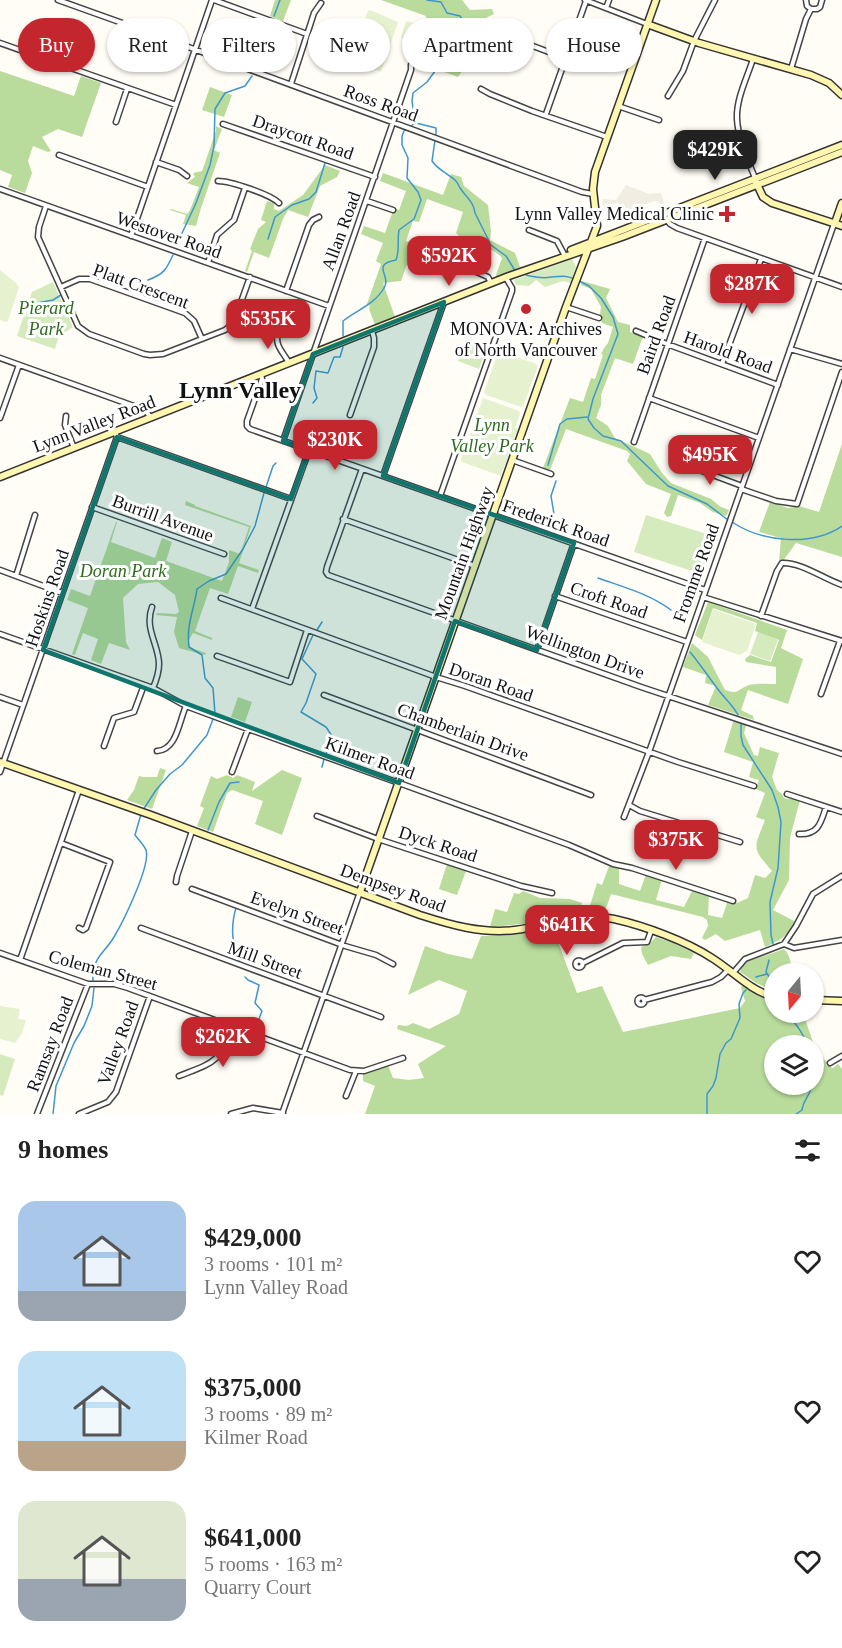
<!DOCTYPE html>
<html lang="en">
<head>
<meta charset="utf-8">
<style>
	:root { --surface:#fff; --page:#f2f2f2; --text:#222; --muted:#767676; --accent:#c4262e }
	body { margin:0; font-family:Georgia,serif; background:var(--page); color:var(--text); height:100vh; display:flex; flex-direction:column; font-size:22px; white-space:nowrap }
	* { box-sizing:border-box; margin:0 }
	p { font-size:20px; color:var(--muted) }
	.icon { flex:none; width:33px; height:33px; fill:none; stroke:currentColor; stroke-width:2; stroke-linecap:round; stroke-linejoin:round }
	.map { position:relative; height:1114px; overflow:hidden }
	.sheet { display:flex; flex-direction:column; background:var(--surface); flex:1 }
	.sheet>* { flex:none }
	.banner { position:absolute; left:18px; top:18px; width:807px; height:54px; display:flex; gap:12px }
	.needle { width:39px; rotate:198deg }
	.tools { position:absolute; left:764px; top:963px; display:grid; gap:12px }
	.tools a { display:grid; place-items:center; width:60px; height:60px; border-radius:50%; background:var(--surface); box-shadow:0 2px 4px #0004; font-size:30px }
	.price { position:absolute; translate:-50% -51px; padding:0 14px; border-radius:12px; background:var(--accent); color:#fff; font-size:20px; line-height:39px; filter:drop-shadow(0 2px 3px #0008) }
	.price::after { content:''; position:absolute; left:50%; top:36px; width:18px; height:14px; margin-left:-9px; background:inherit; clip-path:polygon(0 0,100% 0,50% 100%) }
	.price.active { background:#222; color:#fff }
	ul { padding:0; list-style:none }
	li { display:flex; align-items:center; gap:18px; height:150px; padding:0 18px }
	li span { display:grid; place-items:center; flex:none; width:168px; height:120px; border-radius:18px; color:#555 }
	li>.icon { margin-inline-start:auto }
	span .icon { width:72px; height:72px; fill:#fffc; stroke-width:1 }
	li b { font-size:26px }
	h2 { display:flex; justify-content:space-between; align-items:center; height:72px; padding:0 18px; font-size:26px }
	.chip { padding:0 21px; border-radius:27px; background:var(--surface); box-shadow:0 2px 4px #0004; font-size:21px; line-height:54px }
	.chip.active { background:var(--accent); color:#fff }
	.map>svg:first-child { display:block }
	.green { fill:#d5ebbd }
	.forest { fill:#b9dc9c; fill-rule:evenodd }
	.pitch { fill:#e6f2cf }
	.plaza { fill:#f1ede2 }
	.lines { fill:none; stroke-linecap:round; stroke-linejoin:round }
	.stream { stroke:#3f96cf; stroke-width:1.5 }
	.street-casing { stroke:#444; stroke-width:7 }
	.secondary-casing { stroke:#333; stroke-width:9 }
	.street { stroke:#fff; stroke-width:4 }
	.secondary { stroke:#fff6b0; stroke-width:6 }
	.marked { fill:#0f766e; fill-opacity:0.2; stroke:#0f766e; stroke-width:4.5; stroke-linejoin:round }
	.poi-dot { fill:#c4262e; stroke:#fff; stroke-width:2 }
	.labels { text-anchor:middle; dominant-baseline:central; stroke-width:6; stroke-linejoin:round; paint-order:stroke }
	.street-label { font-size:18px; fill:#111; stroke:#fff }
	.poi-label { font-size:18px; fill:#111; stroke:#fff; text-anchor:end }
	.park-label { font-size:18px; font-style:italic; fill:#2f6b1f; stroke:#fff }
	.district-label { font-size:24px; font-weight:bold; fill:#111; stroke:#fff }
</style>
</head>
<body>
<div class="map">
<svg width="842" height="1114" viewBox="0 0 842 1114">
	<rect width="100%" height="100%" fill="#fffdf5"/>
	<path class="green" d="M572 259 576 267 570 283 563 281 545 287 536 280 529 286 516 285 514 280Z
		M53 282 73 327 59 336 55 349 17 336 32 292Z
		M465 341 486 349 479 369 458 361Z
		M646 515 710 535 698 573 634 552Z
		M758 632 778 640 770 661 750 654Z
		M0 1054 15 1059 3 1096 0 1095Z"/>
	<path class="forest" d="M275 0H291L283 21 270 16Z
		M381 0H462L470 10 492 9 494 14 477 22 478 41 473 56 458 77 433 68 448 56V46L425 37 426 16Z
		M265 26 279 31 273 49H270L264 68 252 64Z
		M0 71 74 96 81 76 101 83 82 137 58 129 42 137 51 151 48 152 33 146 28 161 32 173 25 193 8 187 12 175 0 170Z
		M210 87 232 95 224 117 202 110Z
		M216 126 222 129 214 150 220 153 201 208 196 226 183 224 186 215 170 210 171 209 187 214 190 210 199 187 187 183 195 177 193 173 202 171 216 131Z
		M325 165 340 171 337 177 320 186 308 217 288 210 283 219 269 258 254 252 247 272 245 271 252 251 250 249 258 229 266 222 261 220 267 201 274 203V209L279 211 303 195Z
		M383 173 443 195 451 174 461 177 464 186 488 205 491 231 490 240 515 253 520 267 497 277 496 275 502 258C491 244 468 246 456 233L463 212 427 199 419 222 413 221 406 241 414 244 401 281 383 283 395 317 375 325 369 309 370 306 367 304 381 264 376 261 383 243 361 234 364 226 385 233 394 208 399 210 406 191 380 181Z
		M582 281 610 289 606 298 618 322 630 325V332L645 337 642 339 633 364 615 358 601 395V405L596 418 608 426 615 438 650 454 662 473 671 483 711 499 721 507 729 510 726 516 713 512 700 503 678 495 671 516 667 517 664 513 671 494 646 484 627 461 630 454 627 451 566 429 550 470 543 468 570 398 583 402 591 378 595 379 603 355 601 354 604 348 608 343 613 327 602 323 600 315 601 307 591 289 581 285Z
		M842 444V557L796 543 783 561 779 562 781 538 759 532 770 502 788 508 799 506 819 512Z
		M186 501 195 505V506L251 526 239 563 259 570 258 573 238 566 228 594 210 588 195 631 212 638V640L193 633 188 642 191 648 206 653 205 655 179 648 174 632 177 617 156 615 157 613 176 614 179 612 175 595 158 582 138 584 123 598 126 642 130 650 109 643 101 664 91 660 98 639 83 633 75 655 72 654 88 608 67 600 71 589 90 596 116 522H117L111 542 155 558 162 538 172 542 166 561 222 581 229 562V550L240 554 249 527 185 505Z
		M708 602 787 630 781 648 803 659 788 704 748 690 741 710 753 716 754 720 708 705 716 686 705 683 706 675 683 667 692 643 708 657 725 690C739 695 738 689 749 685 758 683 768 684 776 684V667L746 662 745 659 750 655 771 662 779 640 755 631 757 623 713 608 702 640 695 635Z
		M238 697 252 702 245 722 231 717Z
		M734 719 747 723 744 733 754 755 758 756 760 747 779 753 772 777 777 790 782 794 784 798 788 799 792 797 800 800 790 838 789 880 773 910 796 922C786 936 782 940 765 947L760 930 725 941 716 934 705 940 702 938 708 926 707 920 703 917 611 894 605 911 588 912 597 883 602 885 609 866 619 869V884L640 891 646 874 662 879 656 900 684 907 693 889 709 894 708 915 722 918 728 900 737 903 748 898 755 875 765 878 772 871C751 847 754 849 765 820L756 817 765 793 756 789 759 780 749 777 753 762 724 752Z
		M160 768 166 770 152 809 127 800 134 790 139 776 143 777H157Z
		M282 770 302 778 282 835 255 824 263 801 232 790 227 793 213 832 197 826 204 808 200 806 211 776 217 779 227 775 233 778 237 775 255 782 252 791Z
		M447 864 466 871 457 895 439 889Z
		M523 891 540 898 570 899 582 903 578 912 545 922 490 927 495 909 507 912 514 893 519 894Z
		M561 926 567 940 558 942 577 993 602 986 623 1032 740 1008 745 1001 741 987 742 986 756 994 774 1001V1012L803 1013 813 1042 826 1062V1065L833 1068 838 1064 842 1069V1114H365L375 1086 363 1081V1073L388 1065 393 1078 409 1080 424 1078 418 1064 446 1046 397 1029 398 1025 407 1026 413 1023 429 1029 459 1014 467 991 439 980 408 995 425 946 448 954 472 959 481 936 519 934ZM774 1046H813V1084H774Z
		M656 937 673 943 694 953 691 959 671 956 648 965 642 954 641 947 649 944Z
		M784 949C790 954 791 965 793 973L774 974V991L756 983 740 972 742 966 747 962Z"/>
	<path class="pitch" d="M370 10 398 22 381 72 348 60 368 11Z
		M406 21 420 25 414 42 401 38Z
		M0 270 16 283 19 287 8 321 6 322 0 320Z
		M500 352 534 363 538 366 523 407H521L486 395 484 392 498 353Z
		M483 398 519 411 520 414 515 428 518 429 501 476 462 462 461 460Z
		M713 609 756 624 747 651 739 655 702 642Z
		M0 1006 20 1009 18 1019 26 1020 22 1033 15 1043 0 1039Z"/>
	<path class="plaza" d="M735 125 742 151 733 154 730 152 715 158 711 156 717 136 724 138 725 136 728 137 730 131 733 132Z
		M626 185 649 194 661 193 664 203 659 205 658 201H654L644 205 646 214 643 216 639 207 629 211H627L624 205H619L618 203 603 206 602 199 616 200Z"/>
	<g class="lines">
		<path class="stream" d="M274 16 280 0
			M255 65 259 56 266 49 269 28
			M415 122 412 101 413 93 427 82 438 67 451 54 458 40 468 31 466 25 460 16 447 13 441 2 427 0
			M416 123 436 128V133L432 161C438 170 447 173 455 180 458 183 458 184 460 188 466 197 474 202 475 213L491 245 506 256 514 269
			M268 239 275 217 292 205 309 199 316 192 325 163
			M177 244 196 203 210 165 214 146 215 109 225 93 245 86 252 76
			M526 275C534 277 543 279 551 277 561 276 565 275 575 279
			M148 280C164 274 166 270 173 255
			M579 281 589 286 601 298 613 317 618 334 593 399 588 419 594 428 603 436 621 441 668 486 707 504 728 520
			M37 303 53 300 61 295
			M343 336V321C357 310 375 304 384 288 392 275 370 265 396 260 400 250 397 240 399 230L414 219 421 200 418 192 407 178 408 158 402 145V136L404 131 415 123
			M313 403 317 398 314 388 316 371 328 373 334 357H340L343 347
			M548 465 560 424 567 419 587 417
			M266 487 273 466 276 463
			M554 514 551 496 556 481
			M732 522C762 542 811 547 842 526
			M697 575 701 573 711 545 717 540
			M598 578C623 587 650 594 671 610
			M317 630 322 622
			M313 635 302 659 316 674 306 703 301 712 326 727 332 736 326 754
			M690 652C700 664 708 676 717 688 724 698 733 705 738 715
			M215 714 213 688 205 678 202 655 189 647C186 625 194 610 197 589L209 581 226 574 243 549 255 526 264 493
			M741 722V736L743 745 772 790 778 807 781 822 778 868 770 902 771 935 773 944
			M322 767 324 759
			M143 810 156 790 170 774 182 765 207 735 213 719
			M208 830 219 802 230 783 239 782
			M236 908C231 924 231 946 240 961
			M769 960 766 972 770 978V984
			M245 977 248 980 259 985 255 1003 262 1011 256 1027
			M756 977 767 974
			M93 981C92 957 104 954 114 937 123 922 151 865 146 850 144 845 138 839 135 835L141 814
			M787 1012 789 1018C797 1023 805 1038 808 1046
			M53 1114 56 1086 74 1043 84 1026 92 1006 94 988
			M707 1114V1094L713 1086 716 1078 720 1054 726 1043 731 1039 740 1018 739 1004 743 993 746 990
			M796 1114 802 1110C803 1100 811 1095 812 1084"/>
		<g class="street-casing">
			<path id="street" d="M58 0 153 34 582 192 593 194
				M214 0 307 34
				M585 0 647 24
				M806 0 807 6 811 9
				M606 8 609 0
				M811 9H817L820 7 822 0
				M506 36 565 58
				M0 43 176 105
				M753 59C747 78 736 99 737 119 738 139 748 160 755 178
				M791 69 806 19 811 9
				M291 84 314 13 321 3
				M481 89 490 94 532 111 607 137
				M668 96 683 71 694 41 715 0
				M618 106 659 120
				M546 114 586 1
				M116 122 127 89
				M223 124 375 177
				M59 155 148 187
				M156 162 179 170 187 176
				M218 181C230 181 270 194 279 203
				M0 189 329 306
				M367 201 393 210
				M46 206 39 227 38 237 78 326 89 334 144 354 150 355 163 354 225 330 230 326 236 316 250 277
				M667 220 670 224 677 228 842 287
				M529 230 557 241 565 256
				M131 236 212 0
				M413 249 479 273 488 277 491 283
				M208 263 217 235 234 220 245 188
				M61 287 79 279H90L185 313 194 321 202 339
				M286 291 309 225 313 220 319 217
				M566 307 599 318
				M636 331 667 344 778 385
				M278 334C274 345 284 353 289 363
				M790 349 842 364
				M0 358 145 410 151 418
				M722 364 761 259
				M261 374 262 379 247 421V426L250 429 705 590
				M649 398 759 438
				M350 415 374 347V338L372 331
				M66 416 65 425 74 448
				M0 418 19 365
				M117 437 291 499
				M283 441 411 70V65
				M634 442 705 238
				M512 460 551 474
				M686 465 742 486
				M362 469 327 567 326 572 328 575 641 687 842 754
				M383 476 444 302
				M741 489 776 501 797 504 842 372
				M440 496 512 291V288L506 278
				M92 507 224 554
				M343 519 475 566
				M0 570 62 593
				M16 576 35 515
				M555 596 687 642
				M703 597 842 641
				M221 598 436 677 465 686 678 762 754 786
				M152 607C144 629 159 645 159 664 159 672 156 681 153 688
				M252 609 309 450
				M761 616 777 571 782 563C801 562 824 579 842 585
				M0 634 153 688 186 706 248 729 399 783 569 845 613 864 632 868 733 901
				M537 650 574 543
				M217 656 290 682 307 630
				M821 694 840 641
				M324 695 591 795
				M0 697 23 705
				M104 746 114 718 134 712 144 685
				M157 751C177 750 179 721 186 706
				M0 772 117 437 115 432
				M232 772 248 729
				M787 794 842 812
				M629 805 640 811 740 842
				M317 816 378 839 521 886 552 893
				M624 817 649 752 834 224
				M799 834C819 835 821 822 826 807
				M61 843 110 862 86 928 83 930 79 928
				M176 882 177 876 192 831
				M192 889 345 946 376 955 393 964
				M141 928 381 1017
				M784 944 794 948 842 940
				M0 953 88 984H114L128 988 350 1070 364 1071 403 1058
				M20 960 79 790
				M575.5 964a3.5 3.5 0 1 1 7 0a3.5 3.5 0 1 1-7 0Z
				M583 963 623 943 647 942 651 931
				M733 973 745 959 784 944 796 926 813 894 842 876
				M637.5 1001a3.5 3.5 0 1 1 7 0a3.5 3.5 0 1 1-7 0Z
				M644 1000 712 982 721 977 728 970
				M830 1063 842 1056
				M179 1076C212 1063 221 1063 232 1027
				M346 1096 356 1071
				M37 1114 88 984
				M79 1114 108 1102 116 1092 150 996
				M231 1114 253 1108 283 1113
				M282 1114 360 892"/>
		</g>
		<g class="secondary-casing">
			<path id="secondary" d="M647 24 699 43 811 75 829 83 842 95
				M756 182 763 197 772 203 842 226
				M835 223 842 203
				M571 250 842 145
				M0 477 509 276 622 237 842 152
				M0 762 151 815 420 915C451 925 482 934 515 930 548 926 581 912 614 919 645 926 686 941 712 958 733 971 749 990 774 997
				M360 892 566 307 597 226 593 189 595 172 656 0
				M813 1000 842 1001"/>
		</g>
		<use href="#street" class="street"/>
		<use href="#secondary" class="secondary"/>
	</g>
	<path class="marked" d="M444 302 383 476 574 543 537 650 455 621 399 783 43 650 117 437 291 499 309 450 283 441 313 354Z"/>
	<g class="poi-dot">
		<path d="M724 205h6v6h6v6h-6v6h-6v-6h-6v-6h6z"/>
		<circle cx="526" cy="309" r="6"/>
	</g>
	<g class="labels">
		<g class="street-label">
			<text transform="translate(381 103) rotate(20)">Ross Road</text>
			<text transform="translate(303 137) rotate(19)">Draycott Road</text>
			<text transform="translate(341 231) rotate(-70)">Allan Road</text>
			<text transform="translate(169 235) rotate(19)">Westover Road</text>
			<text transform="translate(141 286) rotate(20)">Platt Crescent</text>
			<text transform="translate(656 335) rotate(-70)">Baird Road</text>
			<text transform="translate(728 352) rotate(20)">Harold Road</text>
			<text transform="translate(94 424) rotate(-21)">Lynn Valley Road</text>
			<text transform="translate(163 518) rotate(20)">Burrill Avenue</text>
			<text transform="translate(556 523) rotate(19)">Frederick Road</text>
			<text transform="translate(464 553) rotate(-70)">Mountain Highway</text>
			<text transform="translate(696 573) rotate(-70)">Fromme Road</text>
			<text transform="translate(47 598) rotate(-71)">Hoskins Road</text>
			<text transform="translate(609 600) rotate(19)">Croft Road</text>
			<text transform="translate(585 652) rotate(20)">Wellington Drive</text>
			<text transform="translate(491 682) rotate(19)">Doran Road</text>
			<text transform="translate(463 732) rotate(20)">Chamberlain Drive</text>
			<text transform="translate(370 758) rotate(20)">Kilmer Road</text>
			<text transform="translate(438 844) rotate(18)">Dyck Road</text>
			<text transform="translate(393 888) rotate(20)">Dempsey Road</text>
			<text transform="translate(297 913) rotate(20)">Evelyn Street</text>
			<text transform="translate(265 960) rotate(20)">Mill Street</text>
			<text transform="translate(103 970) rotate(15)">Coleman Street</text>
			<text transform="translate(118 1043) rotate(-70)">Valley Road</text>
			<text transform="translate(50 1044) rotate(-69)">Ramsay Road</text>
		</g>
		<g class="poi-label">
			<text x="714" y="214">Lynn Valley Medical Clinic</text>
			<text x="526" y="329" text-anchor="middle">MONOVA: Archives<tspan x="526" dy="21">of North Vancouver</tspan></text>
		</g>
		<g class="park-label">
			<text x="46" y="308">Pierard<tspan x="46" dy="21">Park</tspan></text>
			<text x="492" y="425">Lynn<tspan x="492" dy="21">Valley Park</tspan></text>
			<text x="123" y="571">Doran Park</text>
		</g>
		<g class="district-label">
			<text x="240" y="390">Lynn Valley</text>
		</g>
	</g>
</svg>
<div class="tools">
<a><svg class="needle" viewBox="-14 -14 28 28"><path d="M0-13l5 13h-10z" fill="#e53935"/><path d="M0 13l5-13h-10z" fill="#767676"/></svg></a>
<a><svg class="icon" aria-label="layers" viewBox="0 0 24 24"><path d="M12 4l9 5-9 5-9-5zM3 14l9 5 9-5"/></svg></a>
</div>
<b class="price active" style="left:715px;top:181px">$429K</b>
<b class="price" style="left:449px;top:287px">$592K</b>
<b class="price" style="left:752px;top:315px">$287K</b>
<b class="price" style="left:268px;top:350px">$535K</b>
<b class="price" style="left:335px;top:471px">$230K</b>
<b class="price" style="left:710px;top:486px">$495K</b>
<b class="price" style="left:676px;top:871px">$375K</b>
<b class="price" style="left:567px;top:956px">$641K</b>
<b class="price" style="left:223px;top:1068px">$262K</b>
<div class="banner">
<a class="chip active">Buy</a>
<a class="chip">Rent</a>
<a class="chip">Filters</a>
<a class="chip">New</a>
<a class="chip">Apartment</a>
<a class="chip">House</a>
</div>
</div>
<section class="sheet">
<h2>9 homes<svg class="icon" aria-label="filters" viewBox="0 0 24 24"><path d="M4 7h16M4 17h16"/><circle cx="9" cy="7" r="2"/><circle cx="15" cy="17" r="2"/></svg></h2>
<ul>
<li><span style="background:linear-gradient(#a9c7e8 75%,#9aa5b1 0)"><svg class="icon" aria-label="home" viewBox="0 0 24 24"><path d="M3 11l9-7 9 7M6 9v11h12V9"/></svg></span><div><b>$429,000</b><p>3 rooms · 101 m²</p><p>Lynn Valley Road</p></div><svg class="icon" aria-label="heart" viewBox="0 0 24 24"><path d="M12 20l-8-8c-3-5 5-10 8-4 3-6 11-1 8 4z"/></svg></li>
<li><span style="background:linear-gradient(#bfe0f5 75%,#b9a48a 0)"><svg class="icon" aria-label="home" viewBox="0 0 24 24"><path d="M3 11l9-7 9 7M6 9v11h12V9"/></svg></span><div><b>$375,000</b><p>3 rooms · 89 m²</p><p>Kilmer Road</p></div><svg class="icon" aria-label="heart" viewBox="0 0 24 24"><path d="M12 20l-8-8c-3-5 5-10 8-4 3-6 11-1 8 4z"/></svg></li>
<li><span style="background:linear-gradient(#dfe7d0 65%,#9aa5b1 0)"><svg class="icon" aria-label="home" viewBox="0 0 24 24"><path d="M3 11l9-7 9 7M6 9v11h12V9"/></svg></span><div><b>$641,000</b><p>5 rooms · 163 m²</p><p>Quarry Court</p></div><svg class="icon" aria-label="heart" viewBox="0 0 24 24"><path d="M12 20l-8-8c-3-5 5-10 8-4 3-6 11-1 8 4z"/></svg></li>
</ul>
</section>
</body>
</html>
